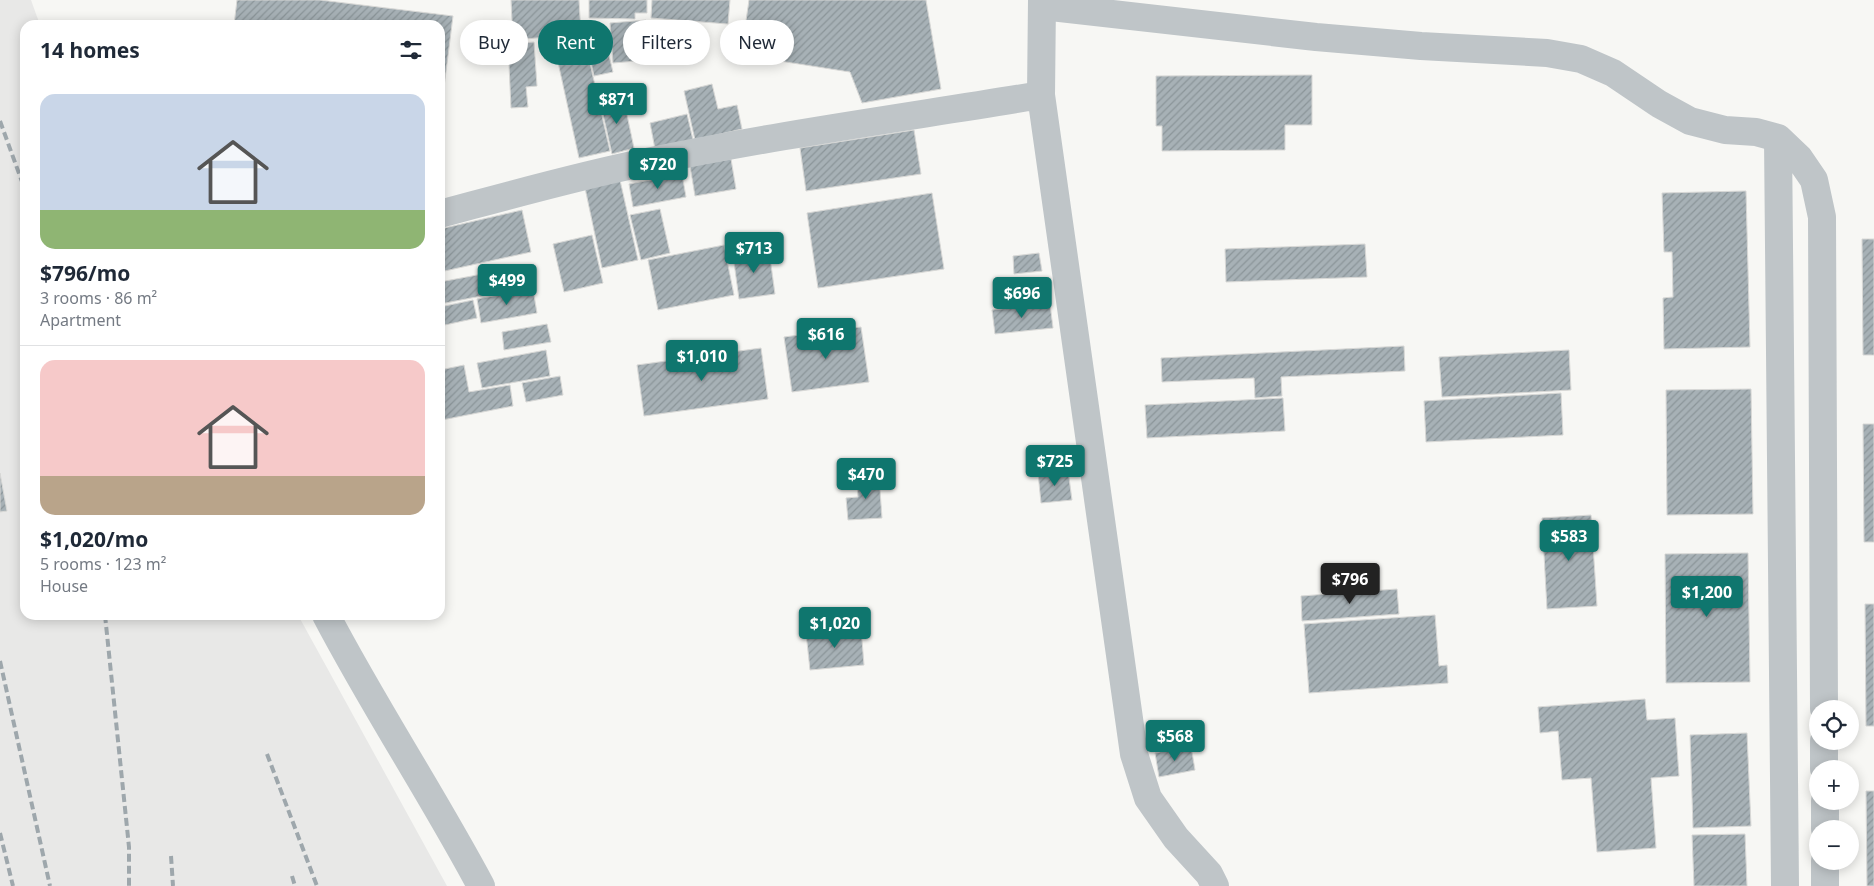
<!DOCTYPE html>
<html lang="en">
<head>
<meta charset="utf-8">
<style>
	:root { --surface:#fff; --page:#f6f6f7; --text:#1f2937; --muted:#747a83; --line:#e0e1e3; --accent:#0f766e }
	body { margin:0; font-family:"Noto Sans",sans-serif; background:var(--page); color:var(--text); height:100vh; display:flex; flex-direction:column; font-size:19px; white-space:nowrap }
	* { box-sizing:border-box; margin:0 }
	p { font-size:16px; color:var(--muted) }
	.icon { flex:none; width:28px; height:28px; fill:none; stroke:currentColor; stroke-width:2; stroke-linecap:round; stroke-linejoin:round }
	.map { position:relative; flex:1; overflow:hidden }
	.drawer { position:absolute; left:20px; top:20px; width:425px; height:600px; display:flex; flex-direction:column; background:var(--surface); border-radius:15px; box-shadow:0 2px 12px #0003 }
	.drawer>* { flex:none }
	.hud { position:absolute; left:460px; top:20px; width:475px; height:45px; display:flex; gap:10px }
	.tools { position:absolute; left:1809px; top:700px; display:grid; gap:10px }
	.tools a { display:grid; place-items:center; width:50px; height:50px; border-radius:50%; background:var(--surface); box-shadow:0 2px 12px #0003; font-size:25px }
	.price { position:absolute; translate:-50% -42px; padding:0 11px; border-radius:5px; background:var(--accent); color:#fff; font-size:16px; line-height:32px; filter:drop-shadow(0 1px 2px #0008) }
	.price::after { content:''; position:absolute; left:50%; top:30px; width:15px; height:11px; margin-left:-8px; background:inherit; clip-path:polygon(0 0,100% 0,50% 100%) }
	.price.selected { background:#222; color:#fff }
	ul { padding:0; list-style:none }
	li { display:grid; align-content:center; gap:10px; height:265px; padding:0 20px }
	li+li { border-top:1px solid var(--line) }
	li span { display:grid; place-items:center; height:155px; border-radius:15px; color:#555 }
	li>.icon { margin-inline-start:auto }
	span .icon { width:90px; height:90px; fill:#fffc; stroke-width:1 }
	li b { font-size:21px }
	h2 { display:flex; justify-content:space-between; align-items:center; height:60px; padding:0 20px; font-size:21px }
	.tag { padding:0 18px; border-radius:22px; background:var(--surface); box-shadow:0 2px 12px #0003; font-size:18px; line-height:45px }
	.tag.selected { background:var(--accent); color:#fff }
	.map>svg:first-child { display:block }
	.built { fill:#e8e8e7 }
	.building { fill:url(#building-hatch); stroke:#d8d8d6 }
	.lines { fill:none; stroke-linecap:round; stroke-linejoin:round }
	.minor { stroke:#bfc5c8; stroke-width:28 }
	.rail { stroke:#9ea7ac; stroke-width:4; stroke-dasharray:8 4; stroke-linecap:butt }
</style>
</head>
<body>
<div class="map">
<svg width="1874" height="886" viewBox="0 0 1874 886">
	<defs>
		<pattern id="building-hatch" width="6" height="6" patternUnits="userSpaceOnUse" patternTransform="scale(1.25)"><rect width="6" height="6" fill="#a7b1b6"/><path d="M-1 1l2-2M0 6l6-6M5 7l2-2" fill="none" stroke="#8b9599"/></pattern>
	</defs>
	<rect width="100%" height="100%" fill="#f7f7f4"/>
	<path class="built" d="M0 0H31L40 25H25V615H298L447 886H0Z"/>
	<path class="building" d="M237 0H320L453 16 444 87 440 86V25H234Z
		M511 0H579L581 34 513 40Z
		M589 0H647V13H635V19L589 18Z
		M652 0H730L728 24 651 18Z
		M749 0H926L941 89 862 103 850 72 741 55Z
		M646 20 648 60 613 63 610 23Z
		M602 27 613 72 594 76 584 31Z
		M584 37 610 151 579 158 554 44Z
		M534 42 537 86 526 87 528 107 511 108 508 44Z
		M1312 75V125H1285V150L1162 151V126H1156V76Z
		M712 84 718 109 737 105 742 129 695 140 684 91Z
		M623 96 634 148 612 154 600 101Z
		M687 114 693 140 655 149 650 123Z
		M914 130 921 174 806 191 800 148Z
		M731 159 736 189 695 196 690 166Z
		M682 174 686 197 633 207 629 184Z
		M620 180 638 260 602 268 585 188Z
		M1746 191 1750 347 1664 349 1663 298 1673 297 1672 252H1664L1662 193Z
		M932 193 944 269 818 288 807 213Z
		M660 209 670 253 641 260 630 215Z
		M522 210 531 252 440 272V229Z
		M592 235 603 283 564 292 553 244Z
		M1862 239H1874V355H1863Z
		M1365 244 1367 277 1226 282 1225 249Z
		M724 245 734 295 658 310 648 260Z
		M769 250 775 294 739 299 733 255Z
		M1039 253 1042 271 1014 274 1013 256Z
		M493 272 497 293 440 304V282Z
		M533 289 537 313 481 323 477 299Z
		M473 300 477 318 440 326V307Z
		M1050 304 1053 328 995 334 992 310Z
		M547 324 551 342 504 350 502 332Z
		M861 327 869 382 792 392 784 337Z
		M1404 346 1405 371 1281 377 1282 396 1255 398 1254 378 1162 382 1161 358Z
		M761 348 768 399 644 416 637 365Z
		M546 350 550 376 482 388 477 363Z
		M1569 350 1571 390 1442 397 1439 357Z
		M464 365 469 392 510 385 513 406 442 420 440 412V370Z
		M560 376 563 395 526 402 522 383Z
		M1751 389 1753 514 1667 515 1666 390Z
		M1561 393 1563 435 1426 442 1424 401Z
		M1283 398 1285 431 1147 438 1145 405Z
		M1863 424H1874V542H1864Z
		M1068 470 1072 500 1041 503 1038 473Z
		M0 473 7 511 0 512Z
		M879 476 882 518 848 520 846 498 858 497 857 478Z
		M1591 515 1597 606 1547 609 1542 518Z
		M1748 553 1750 682 1666 683 1665 554Z
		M1397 589 1399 614 1302 621 1301 596Z
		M1865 604H1874V726H1866Z
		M1435 615 1439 666 1447 665 1448 683 1309 693 1304 624Z
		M861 628 864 665 810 670 806 633Z
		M1645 699 1647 720 1675 718 1679 776 1651 778 1656 848 1597 852 1591 778 1562 780 1558 731 1540 733 1538 707Z
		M1747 733 1751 826 1693 828 1690 735Z
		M1191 746 1195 770 1159 777 1155 753Z
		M1866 791H1874V886H1867Z
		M1745 834 1747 886H1694L1692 835Z"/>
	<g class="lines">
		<path class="minor" d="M1042 0 1041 95 1134 754 1148 798 1176 838 1209 874 1215 886
			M1042 6 1316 37 1421 46 1547 53 1581 59 1613 73 1659 104 1690 121 1725 130 1756 132 1778 138 1799 158 1814 180 1822 217 1824 709
			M1778 138 1785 886
			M440 214C507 196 574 177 642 163 774 135 908 117 1041 95
			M326 615C374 707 432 794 481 886
			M1824 741V769
			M1825 801V829
			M1825 861V886"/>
		<path class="rail" d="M0 121 25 190
			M105 615 129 847V886
			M0 661 50 886
			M267 754 317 886
			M0 833 13 886
			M171 856 173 886
			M292 876 295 886"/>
	</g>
</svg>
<div class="tools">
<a><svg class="icon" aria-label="locate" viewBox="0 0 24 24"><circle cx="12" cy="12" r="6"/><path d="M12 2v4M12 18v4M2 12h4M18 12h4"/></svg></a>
<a>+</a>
<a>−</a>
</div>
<b class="price" style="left:617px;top:125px">$871</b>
<b class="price" style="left:658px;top:190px">$720</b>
<b class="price" style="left:754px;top:274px">$713</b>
<b class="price" style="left:507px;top:306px">$499</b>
<b class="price" style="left:1022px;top:319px">$696</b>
<b class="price" style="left:826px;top:360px">$616</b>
<b class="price" style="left:702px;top:382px">$1,010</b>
<b class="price" style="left:1055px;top:487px">$725</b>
<b class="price" style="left:866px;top:500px">$470</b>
<b class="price" style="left:1569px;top:562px">$583</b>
<b class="price selected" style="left:1350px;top:605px">$796</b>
<b class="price" style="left:1707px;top:618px">$1,200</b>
<b class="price" style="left:835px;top:649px">$1,020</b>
<b class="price" style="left:1175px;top:762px">$568</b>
<div class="hud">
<a class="tag">Buy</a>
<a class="tag selected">Rent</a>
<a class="tag">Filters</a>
<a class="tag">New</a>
</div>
<section class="drawer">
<h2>14 homes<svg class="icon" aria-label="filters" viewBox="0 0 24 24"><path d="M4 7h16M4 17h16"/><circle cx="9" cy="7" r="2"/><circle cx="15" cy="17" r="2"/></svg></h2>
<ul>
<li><span style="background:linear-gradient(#c9d6e8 75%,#8fb573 0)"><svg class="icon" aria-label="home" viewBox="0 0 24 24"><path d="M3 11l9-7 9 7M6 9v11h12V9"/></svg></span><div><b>$796/mo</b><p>3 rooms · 86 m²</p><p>Apartment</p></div></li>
<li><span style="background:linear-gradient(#f6c9c9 75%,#b9a48a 0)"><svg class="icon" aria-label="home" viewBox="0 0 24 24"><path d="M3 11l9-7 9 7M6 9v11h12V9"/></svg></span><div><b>$1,020/mo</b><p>5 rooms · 123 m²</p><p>House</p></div></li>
</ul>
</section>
</div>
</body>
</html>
